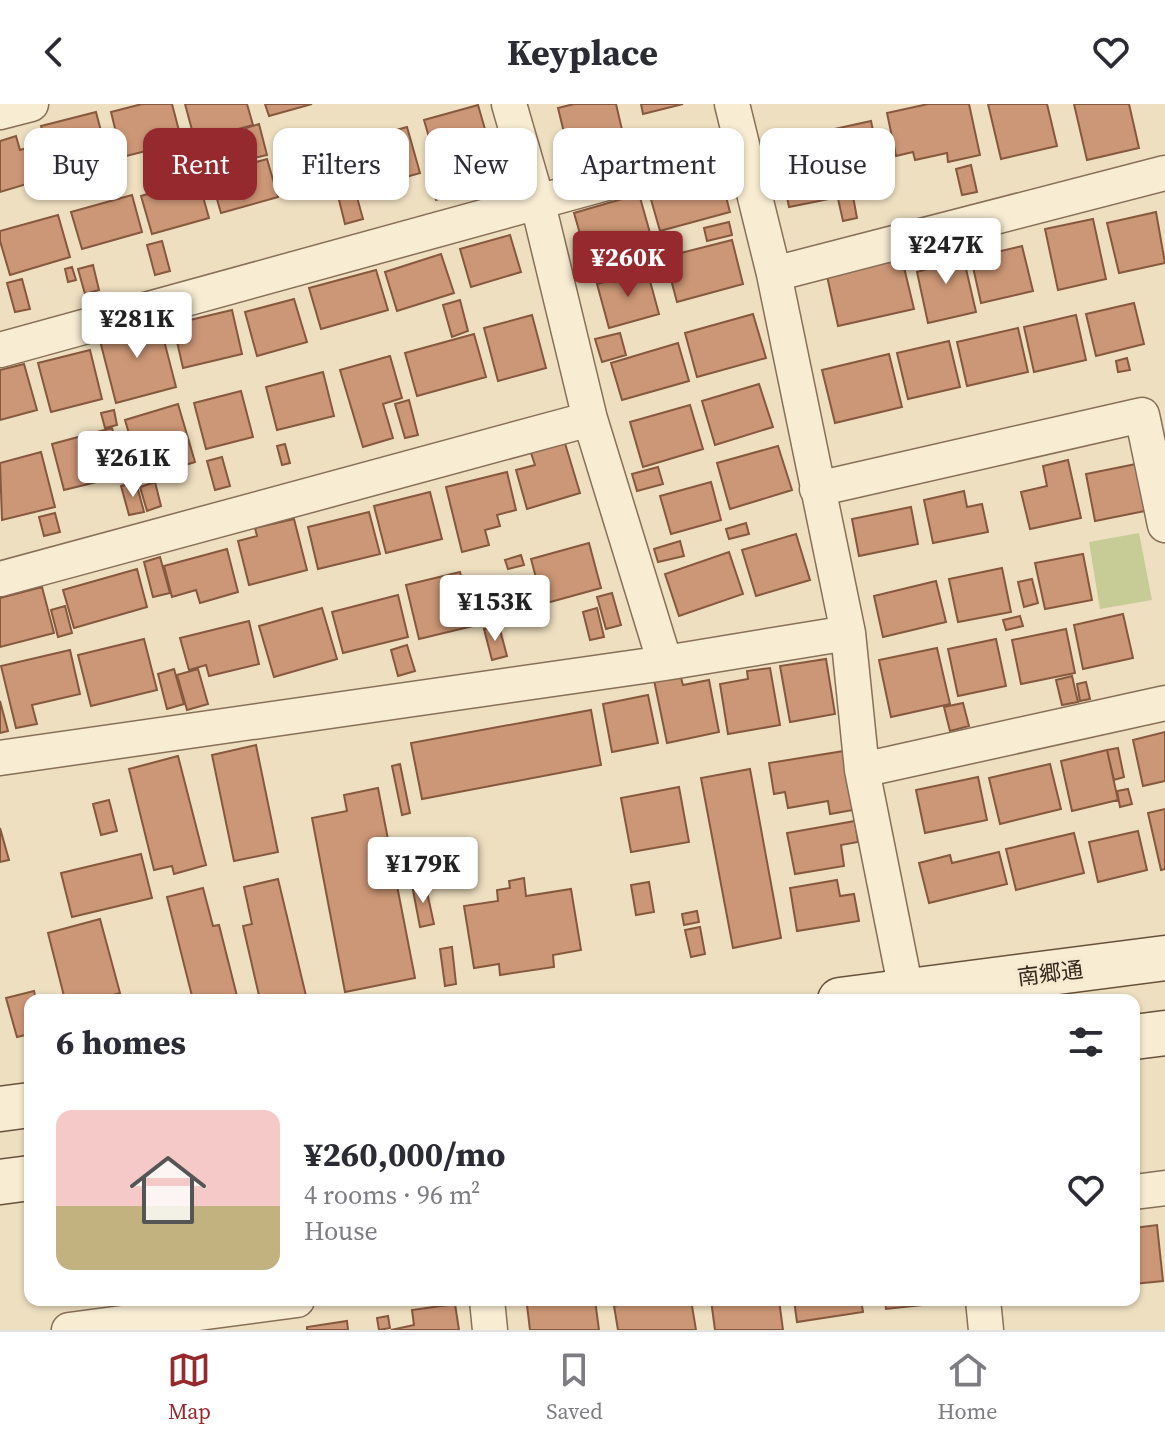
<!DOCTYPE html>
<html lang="en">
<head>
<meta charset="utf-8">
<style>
	:root { --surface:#fff; --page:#f2f2f3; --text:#2b2b33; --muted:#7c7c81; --line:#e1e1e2; --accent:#95292d }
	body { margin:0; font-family:"Source Serif 4","Noto Sans JP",serif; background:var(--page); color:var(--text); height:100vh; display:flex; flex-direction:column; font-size:30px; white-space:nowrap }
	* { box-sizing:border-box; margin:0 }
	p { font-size:26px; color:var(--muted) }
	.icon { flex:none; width:44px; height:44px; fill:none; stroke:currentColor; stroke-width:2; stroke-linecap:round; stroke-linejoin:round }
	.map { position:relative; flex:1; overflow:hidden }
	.details { position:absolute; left:24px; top:890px; width:1116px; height:312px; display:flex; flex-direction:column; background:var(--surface); border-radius:16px; box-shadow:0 2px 6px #0004 }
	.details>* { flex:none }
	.guide { position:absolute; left:24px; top:24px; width:1118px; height:72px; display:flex; gap:16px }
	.price { position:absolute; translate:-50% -68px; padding:0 18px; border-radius:8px; background:#fff; color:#222; font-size:26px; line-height:52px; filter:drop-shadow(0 2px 4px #0008) }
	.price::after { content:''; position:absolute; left:50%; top:48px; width:24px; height:18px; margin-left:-12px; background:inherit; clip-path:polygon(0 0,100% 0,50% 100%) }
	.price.current { background:var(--accent); color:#fff }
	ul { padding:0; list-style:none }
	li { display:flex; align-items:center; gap:24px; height:200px; padding:0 32px }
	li+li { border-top:2px solid var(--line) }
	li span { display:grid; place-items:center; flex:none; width:224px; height:160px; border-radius:16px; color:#555 }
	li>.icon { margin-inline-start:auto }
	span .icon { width:96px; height:96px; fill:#fffc; stroke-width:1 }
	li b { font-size:34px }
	h2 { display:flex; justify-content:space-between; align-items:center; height:96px; padding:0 32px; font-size:34px }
	.chip { padding:0 28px; border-radius:16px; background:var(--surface); box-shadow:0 2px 6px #0004; font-size:28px; line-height:72px }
	.chip.current { background:var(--accent); color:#fff }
	header { display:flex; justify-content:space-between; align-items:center; height:104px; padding:0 32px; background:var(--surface); font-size:36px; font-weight:700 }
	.dock { display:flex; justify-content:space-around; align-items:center; height:112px; border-top:2px solid var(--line); background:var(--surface); font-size:22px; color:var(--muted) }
	.dock a { display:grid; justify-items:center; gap:4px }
	.dock .current { color:var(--accent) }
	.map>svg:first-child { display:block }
	.green { fill:#c7cb95 }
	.building { fill:#cc9776; stroke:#86583e; stroke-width:2 }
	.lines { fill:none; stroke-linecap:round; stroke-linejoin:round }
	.street-casing { stroke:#876f58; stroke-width:37 }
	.secondary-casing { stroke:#68513c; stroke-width:47 }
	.street { stroke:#f8ecd3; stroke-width:34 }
	.secondary { stroke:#f8ecd3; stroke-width:44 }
	.labels { text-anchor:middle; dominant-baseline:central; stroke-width:6; stroke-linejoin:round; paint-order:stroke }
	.street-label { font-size:22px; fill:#36281d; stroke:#f5e9d0 }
</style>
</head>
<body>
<header><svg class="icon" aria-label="back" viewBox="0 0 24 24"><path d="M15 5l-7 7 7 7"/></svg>Keyplace<svg class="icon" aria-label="heart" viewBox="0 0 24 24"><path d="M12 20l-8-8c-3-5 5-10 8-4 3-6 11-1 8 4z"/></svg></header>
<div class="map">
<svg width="1165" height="1226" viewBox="0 0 1165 1226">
	<rect width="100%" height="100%" fill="#eedfc0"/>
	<path class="green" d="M1139 429 1152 496 1100 505 1089 438Z"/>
	<path class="building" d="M142 0H172L182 38 122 53 111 8Z
		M185 0H247L253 21 195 37Z
		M265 0H312L269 12Z
		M574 0H616L623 30 568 45 558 4Z
		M641 0H683L643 10Z
		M928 0H969L980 51 948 58 947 49 915 56 913 48 896 52 887 9Z
		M988 0H1047L1057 42 1001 55Z
		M1074 0H1129L1139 44 1087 56Z
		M478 1 489 39 435 54 424 16Z
		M96 8 112 69 57 83 41 22Z
		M871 17 882 69 841 77 830 26Z
		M259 20 267 51 254 54 246 24Z
		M407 23 420 69 360 86 348 39Z
		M790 29 793 43 767 48 764 34Z
		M16 32 20 46 34 42 43 75 0 88V37Z
		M334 36 345 75 291 90 279 51Z
		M192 39 200 72 186 76 177 43Z
		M823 39 834 94 789 103 778 48Z
		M240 43 244 56 231 59 228 46Z
		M267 55 278 93 221 109 210 71Z
		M442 61 450 91 436 96 427 65Z
		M971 61 977 88 962 91 956 65Z
		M721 74 730 108 660 127 650 92Z
		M198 75 209 114 152 130 141 92Z
		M355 86 363 115 345 120 338 92Z
		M852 87 857 114 843 117 837 90Z
		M639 90 654 143 589 161 574 109Z
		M132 91 142 128 82 145 71 108Z
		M1156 108 1165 159 1119 169 1107 119Z
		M58 111 70 153 10 171 0 137V127Z
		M1093 115 1106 175 1058 186 1045 125Z
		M729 118 732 131 707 137 704 124Z
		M510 131 521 168 471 183 460 145Z
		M732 136 743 180 677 198 665 153Z
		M162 137 170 167 155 171 147 141Z
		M1022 142 1033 187 981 199 971 154Z
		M961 143 976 208 928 219 917 168 927 165 924 151Z
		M441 150 454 189 397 207 385 168Z
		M902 155 914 205 838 222 827 172Z
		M93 161 99 186 85 190 78 165Z
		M72 163 76 176 68 178 65 165Z
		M376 166 388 206 321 225 309 184Z
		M647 166 659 210 609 224 597 180Z
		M22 175 30 205 15 208 7 179Z
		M294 195 307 238 257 252 245 208Z
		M460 196 468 227 452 233 443 201Z
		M1134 199 1144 240 1096 252 1086 210Z
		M232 206 242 250 183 264 173 220Z
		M753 210 766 254 697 273 685 229Z
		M532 211 546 264 498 277 484 224Z
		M1076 211 1086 256 1034 268 1024 223Z
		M158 213 176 283 116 299 98 229Z
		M1018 224 1028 268 967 282 957 238Z
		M620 229 626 251 602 258 595 235Z
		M474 230 486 273 417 292 405 249Z
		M949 237 960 283 908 295 897 249Z
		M678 239 689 277 622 296 611 259Z
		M90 246 102 295 51 308 38 259Z
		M889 250 902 303 835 319 822 266Z
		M390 252 402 294 383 300 393 334 363 343 340 266Z
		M1127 254 1130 266 1118 268 1116 257Z
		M24 260 37 306 0 316V266Z
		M323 268 334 312 277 326 266 283Z
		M759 280 773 323 715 341 702 297Z
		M241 287 253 333 206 345 194 299Z
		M409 296 418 331 405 334 395 300Z
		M178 300 195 358 142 374 125 316Z
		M690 301 703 345 643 363 630 318Z
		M114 306 117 321 105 324 101 309Z
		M112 324 125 371 64 386 52 340Z
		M564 336 580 389 527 405 516 366 535 361 530 346Z
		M285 340 290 359 282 361 277 342Z
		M778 342 792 386 730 405 717 359Z
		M41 348 55 403 2 416 0 359Z
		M222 353 230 382 215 386 207 357Z
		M1068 356 1081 414 1030 425 1021 388 1047 382 1043 362Z
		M1141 359 1150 406 1095 417 1086 370Z
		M658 363 663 380 637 387 632 370Z
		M507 368 516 406 497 411 500 422 485 426 489 441 462 448 446 383Z
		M136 378 144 408 129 411 121 382Z
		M155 378 161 402 147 407 140 383Z
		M711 378 721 416 671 430 660 392Z
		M964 387 967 403 982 400 988 428 933 439 924 396Z
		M430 388 442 435 386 449 374 402Z
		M911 403 918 440 859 452 852 415Z
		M369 408 380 450 318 465 308 423Z
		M55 409 60 428 44 432 39 413Z
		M294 415 307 466 249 481 238 437 257 432 255 424Z
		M746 419 749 430 729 435 726 425Z
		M796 430 810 476 756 492 742 446Z
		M680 437 684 452 658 458 654 445Z
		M589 439 601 484 543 500 531 455Z
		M227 445 238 488 200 499 196 486 172 493 164 462Z
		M729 448 743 490 679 512 665 470Z
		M1083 450 1092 496 1045 505 1035 459Z
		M521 451 524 461 508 465 505 456Z
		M160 453 170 489 153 493 144 458Z
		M1002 464 1011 508 958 518 949 475Z
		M137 465 147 503 74 524 63 486Z
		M460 468 473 522 419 535 406 481Z
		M1032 475 1038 499 1024 503 1018 478Z
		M936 477 946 518 883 533 874 492Z
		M42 483 54 529 0 543V494Z
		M612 489 621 521 606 525 597 493Z
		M398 491 408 533 343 549 332 508Z
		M65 502 72 529 58 533 51 506Z
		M322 504 337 555 274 573 259 522Z
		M597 504 604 533 590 536 583 508Z
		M1123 510 1133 554 1083 565 1074 521Z
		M1020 512 1023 522 1006 526 1003 516Z
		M249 517 259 560 209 572 206 561 189 566 180 534Z
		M499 522 507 552 492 556 484 525Z
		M1066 525 1075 569 1021 580 1012 536Z
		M144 535 157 586 91 602 78 551Z
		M996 535 1006 582 958 592 948 545Z
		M407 541 415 567 398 572 391 546Z
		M937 544 950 600 891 613 879 556Z
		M70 546 80 590 32 601 37 620 16 624 1 562Z
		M826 555 835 610 790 618 780 562Z
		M770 564 780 621 728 630 720 580 748 575 747 567Z
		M174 565 184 600 167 605 158 570Z
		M198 565 208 600 187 606 177 571Z
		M680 570 683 581 709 576 719 628 667 639 654 576Z
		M1072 572 1078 598 1062 601 1056 576Z
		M1086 578 1090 595 1080 597 1077 580Z
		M648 591 658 639 612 648 603 600Z
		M0 597 8 627 0 629Z
		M963 599 969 622 950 627 944 603Z
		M591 606 601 661 422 695 411 639Z
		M1165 628V677L1143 682 1133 636Z
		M256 641 278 748 234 757 212 651Z
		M1118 644 1124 673 1114 676 1107 646Z
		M1107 646 1118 696 1072 707 1061 657Z
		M844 647 853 706 830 710 828 697 788 704 785 688 774 690 769 659Z
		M178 652 206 761 174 770 172 762 154 766 129 665Z
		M400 660 410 709 402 711 392 662Z
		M1050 660 1061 705 1000 720 989 674Z
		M750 665 781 834 733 844 701 674Z
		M978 673 987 716 925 729 916 686Z
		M679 683 689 738 631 748 621 694Z
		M378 684 415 874 345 888 312 714 347 707 344 691Z
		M1128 685 1132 700 1120 703 1117 687Z
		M109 696 117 727 101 731 93 700Z
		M1165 705V765L1161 766 1148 709Z
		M855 717 858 738 841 741 844 762 795 770 787 729Z
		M0 724 9 756 0 758Z
		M1138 727 1147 766 1098 778 1089 738Z
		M1074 729 1084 769 1016 786 1006 745Z
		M999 748 1007 780 929 799 919 759 950 751 952 759Z
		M141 750 152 794 72 813 61 769Z
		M524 774 526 792 571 785 581 846 553 851 554 863 500 871 499 860 474 864 464 802 498 797 497 786 510 784 509 777Z
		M278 775 307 896H260L243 822 252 820 244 783Z
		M837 776 840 792 854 790 859 817 797 827 790 784Z
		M649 778 654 808 636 811 631 781Z
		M425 779 434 820 420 823 412 781Z
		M203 784 213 822 219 821 238 896H193L167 793Z
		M697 807 699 818 684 821 682 810Z
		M100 815 120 889 95 896H65L48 829Z
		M700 823 705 850 691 853 685 826Z
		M452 843 456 880 445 882 440 845Z
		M34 887 36 896H30V930L17 933 6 894Z
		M1157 1121 1163 1177 1134 1180V1124Z
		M562 1196H595L599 1226H530L527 1201Z
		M640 1196H691L696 1226H618L614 1202Z
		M711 1196H779L783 1226H715Z
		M794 1196H861L863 1208 797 1218Z
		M885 1196H959V1197L886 1205Z
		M455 1200 459 1226H391L414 1221 412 1206Z
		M388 1212 390 1224 379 1226 377 1214Z
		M347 1217 348 1226H307V1223Z"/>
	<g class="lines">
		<g class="street-casing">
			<path id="street" d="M509 0 538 100 590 315 665 559
				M732 0 774 170 848 529 862 666 908 896
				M0 8 31 0
				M774 170 1165 69
				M0 246 741 42
				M817 385 1142 311 1165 421
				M0 475 590 315
				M0 654 665 559 848 529
				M862 666 1165 599
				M1134 1088 1165 1084
				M487 1196 490 1226
				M983 1196 986 1226
				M69 1226 297 1196"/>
		</g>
		<g class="secondary-casing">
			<path id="secondary" d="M840 896 1165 854
				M1134 933 1165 929
				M0 1005 30 1001
				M0 1078 30 1074"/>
		</g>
		<use href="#street" class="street"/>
		<use href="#secondary" class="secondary"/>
	</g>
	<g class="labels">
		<g class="street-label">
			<text transform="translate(1050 869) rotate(-7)">南郷通</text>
		</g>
	</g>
</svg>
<b class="price" style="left:946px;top:182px">¥247K</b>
<b class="price current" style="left:628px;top:195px">¥260K</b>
<b class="price" style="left:137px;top:256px">¥281K</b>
<b class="price" style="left:133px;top:395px">¥261K</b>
<b class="price" style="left:495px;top:539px">¥153K</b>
<b class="price" style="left:423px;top:801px">¥179K</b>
<div class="guide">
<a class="chip">Buy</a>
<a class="chip current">Rent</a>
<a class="chip">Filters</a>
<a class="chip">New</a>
<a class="chip">Apartment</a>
<a class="chip">House</a>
</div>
<section class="details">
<h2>6 homes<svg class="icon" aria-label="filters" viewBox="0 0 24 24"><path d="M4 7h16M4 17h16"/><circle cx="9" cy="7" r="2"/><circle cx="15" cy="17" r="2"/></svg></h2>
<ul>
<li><span style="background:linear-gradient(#f6c9c9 60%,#c2b280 0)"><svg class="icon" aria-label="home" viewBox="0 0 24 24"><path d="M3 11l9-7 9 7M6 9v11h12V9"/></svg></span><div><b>¥260,000/mo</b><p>4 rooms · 96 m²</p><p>House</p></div><svg class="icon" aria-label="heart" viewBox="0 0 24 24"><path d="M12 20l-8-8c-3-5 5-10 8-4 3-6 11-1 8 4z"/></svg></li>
</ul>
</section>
</div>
<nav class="dock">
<a class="current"><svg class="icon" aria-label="map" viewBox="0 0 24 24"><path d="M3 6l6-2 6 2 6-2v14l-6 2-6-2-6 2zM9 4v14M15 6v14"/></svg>Map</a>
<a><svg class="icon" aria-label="saved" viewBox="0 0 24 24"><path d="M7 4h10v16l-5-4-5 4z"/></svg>Saved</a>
<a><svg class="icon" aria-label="home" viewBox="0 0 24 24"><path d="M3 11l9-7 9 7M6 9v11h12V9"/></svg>Home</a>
</nav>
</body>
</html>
